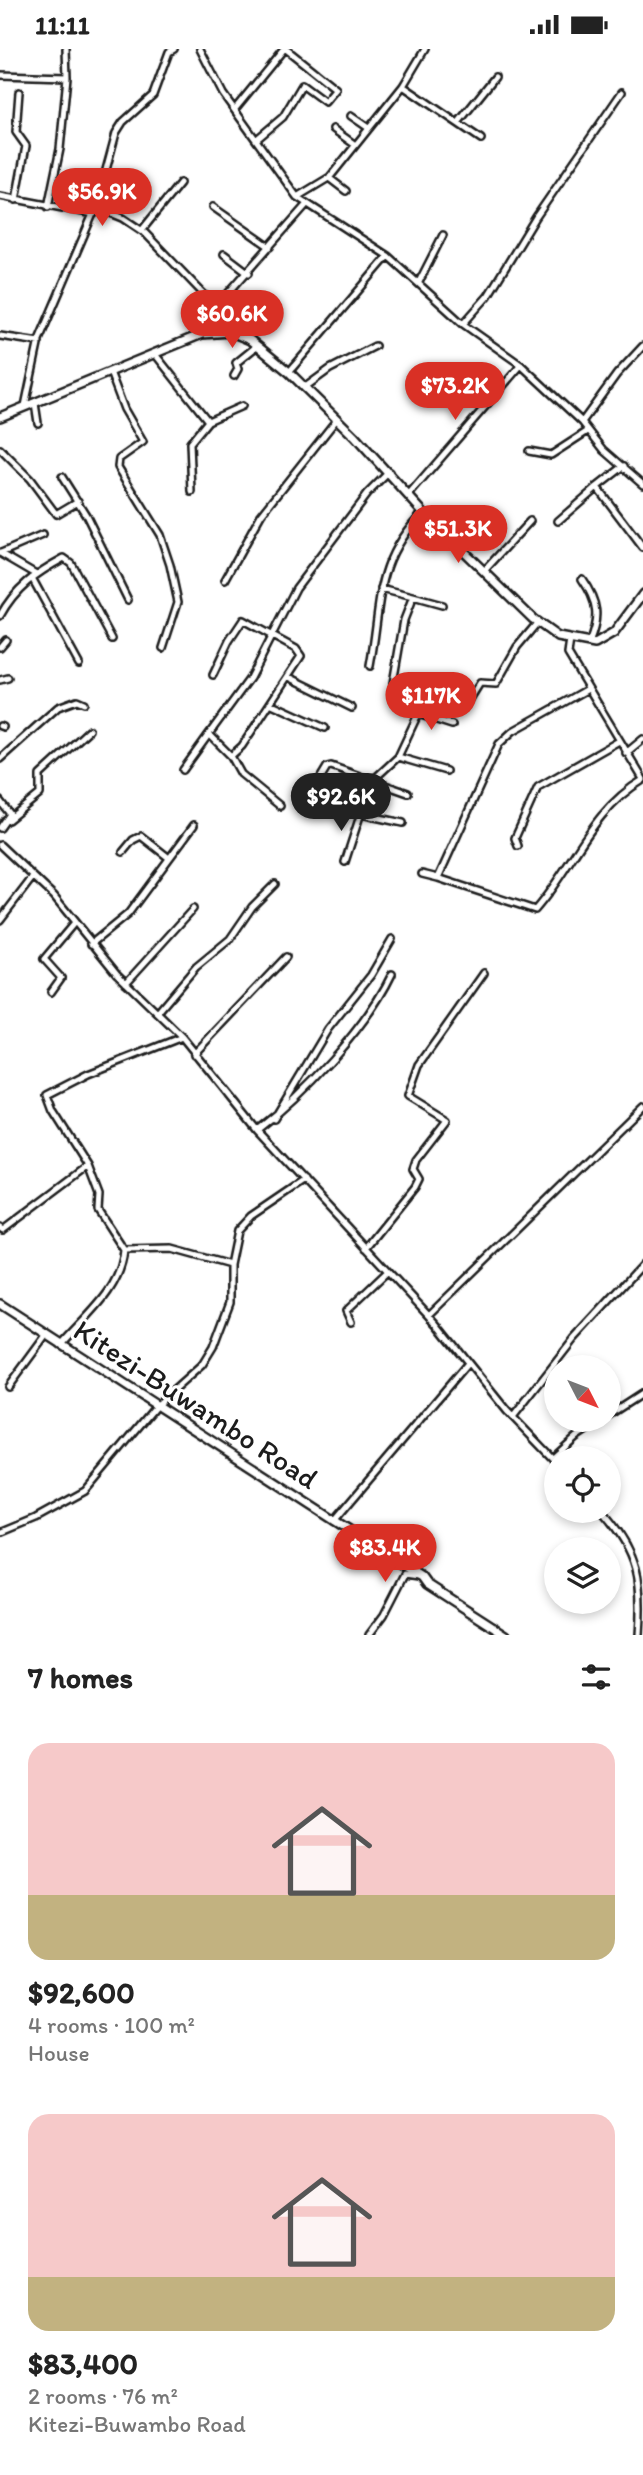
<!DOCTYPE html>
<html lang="en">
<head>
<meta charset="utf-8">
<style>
	:root { --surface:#fff; --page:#f6f6f6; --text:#222; --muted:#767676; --accent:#d93025 }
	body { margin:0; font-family:Itim,sans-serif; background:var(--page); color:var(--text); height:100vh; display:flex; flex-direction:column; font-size:26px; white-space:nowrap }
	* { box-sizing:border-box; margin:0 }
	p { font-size:23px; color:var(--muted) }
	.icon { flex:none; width:38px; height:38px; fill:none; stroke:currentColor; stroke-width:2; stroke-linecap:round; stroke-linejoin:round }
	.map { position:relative; height:1586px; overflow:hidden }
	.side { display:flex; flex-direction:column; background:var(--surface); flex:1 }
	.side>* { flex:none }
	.needle { width:46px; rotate:132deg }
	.controls { position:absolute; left:544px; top:1306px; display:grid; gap:14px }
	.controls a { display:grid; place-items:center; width:77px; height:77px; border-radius:50%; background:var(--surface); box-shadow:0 4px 10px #0003; font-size:35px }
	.price { position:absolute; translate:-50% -60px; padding:0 16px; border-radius:24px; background:var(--accent); color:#fff; font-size:23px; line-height:46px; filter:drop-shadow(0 2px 4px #0008) }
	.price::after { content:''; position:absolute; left:50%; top:42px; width:21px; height:16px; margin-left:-10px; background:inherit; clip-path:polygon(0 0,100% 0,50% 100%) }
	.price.current { background:#222; color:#fff }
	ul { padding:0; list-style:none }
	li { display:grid; align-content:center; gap:14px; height:371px; padding:0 28px }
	li span { display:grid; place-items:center; height:217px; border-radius:21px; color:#555 }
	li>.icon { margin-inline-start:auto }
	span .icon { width:126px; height:126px; fill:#fffc; stroke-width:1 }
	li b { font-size:30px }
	h2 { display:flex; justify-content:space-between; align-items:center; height:84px; padding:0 28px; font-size:30px }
	.status { display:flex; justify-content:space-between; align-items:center; height:49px; padding:0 35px; background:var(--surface); direction:ltr }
	.status svg { height:19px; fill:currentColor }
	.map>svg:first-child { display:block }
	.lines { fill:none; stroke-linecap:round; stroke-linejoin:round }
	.street-casing { stroke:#1c1c1c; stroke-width:10 }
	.secondary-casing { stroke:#1c1c1c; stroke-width:12 }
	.street { stroke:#fff; stroke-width:5 }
	.secondary { stroke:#fff; stroke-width:7 }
	.labels { text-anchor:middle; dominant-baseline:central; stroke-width:6; stroke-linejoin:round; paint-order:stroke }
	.street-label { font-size:30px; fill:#1c1c1c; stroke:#fff }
</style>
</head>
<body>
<div class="status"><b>11:11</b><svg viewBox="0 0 49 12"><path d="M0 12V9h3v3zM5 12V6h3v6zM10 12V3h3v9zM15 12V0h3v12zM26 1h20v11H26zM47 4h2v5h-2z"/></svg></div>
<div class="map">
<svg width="643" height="1586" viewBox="0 0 643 1586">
	<rect width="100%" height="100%" fill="#fff"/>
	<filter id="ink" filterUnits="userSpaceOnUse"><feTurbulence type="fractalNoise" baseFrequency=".0143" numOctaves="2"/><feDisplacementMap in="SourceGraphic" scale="14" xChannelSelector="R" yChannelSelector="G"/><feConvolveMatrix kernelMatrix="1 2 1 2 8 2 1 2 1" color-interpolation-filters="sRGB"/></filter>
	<g filter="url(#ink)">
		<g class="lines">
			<g class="street-casing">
				<path id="street" d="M66 0 67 28
					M200 0 223 45 297 148 388 207 463 275 521 316 582 373 604 401 643 435
					M0 26 67 28 60 100 48 158
					M403 37 481 90
					M235 60 284 0
					M351 67 367 78
					M458 74 495 28
					M333 80 354 95
					M257 90 283 68 302 36 325 53 336 40 286 0
					M329 129 346 142
					M0 147 94 165
					M297 148 330 128 403 37 425 0
					M16 151 26 97 16 83 19 43
					M96 158 123 169 144 183 243 286
					M213 158 270 198
					M142 181 180 134
					M224 205 249 224
					M419 233 443 186
					M215 259 307 155
					M463 275 488 247 536 168 622 43
					M0 287 39 293
					M155 305 208 372 190 394 192 443
					M110 323 124 360 143 393 119 410 118 418 160 486 170 516 178 553 163 599
					M289 323 388 207
					M234 327 238 320 236 314 257 297
					M304 339 330 320 375 297
					M35 354 38 374
					M25 357 39 291 96 158 116 84 123 73 153 46 169 3 174 0
					M208 372 242 357
					M582 373 617 325 643 297
					M0 400 30 430 56 465 78 452
					M529 402 551 406 588 382
					M624 417 597 438 643 499
					M62 428 86 466 128 551
					M409 446 521 316
					M558 472 597 438
					M0 504 36 525
					M1 504 43 486
					M484 522 530 472
					M32 529 79 615
					M582 530C598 553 600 568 589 594
					M225 531 261 466 337 370
					M381 540 413 548 404 571 393 634
					M413 548 442 556
					M0 567C15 539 36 524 64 509L71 514 112 590
					M570 591 568 605 643 730
					M0 598 6 591
					M370 617C382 553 374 513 423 463
					M213 626 229 592 243 571 296 600 301 607 242 697 231 707
					M289 628 352 659
					M0 631 8 629
					M272 655 325 679
					M418 665 452 676
					M0 677 3 678
					M626 704 643 690
					M398 708 446 722
					M0 710 58 658 77 651 84 654
					M183 721 209 685
					M315 738 327 718 331 717 408 744
					M0 752 10 765 0 779
					M280 757 241 725 231 707 209 685 250 629 296 539 367 445 389 423
					M361 765 403 774
					M8 771 40 745V726L89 681
					M0 796 54 847 117 925 182 988 257 1081 437 1275 507 1362 556 1413
					M518 797 515 789 538 738 619 692
					M123 803 133 791 141 787 169 809
					M345 813 371 733 398 708 427 646 437 644 461 654 470 650 480 634 496 635 517 598 538 573
					M422 825 438 829 499 695 513 682 588 640
					M438 829 535 861C574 817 590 762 643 731
					M0 871 33 828
					M91 895 128 865 194 776
					M126 934 193 860
					M51 943 61 929 44 910 75 873
					M158 963 196 918 230 890 252 858 275 835
					M182 988 88 1025 47 1046 53 1062 88 1117 99 1146 98 1161 124 1201 172 1200 230 1216
					M194 1005 286 908
					M274 1070 328 980 371 926 392 890
					M257 1081C303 1046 367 978 392 925
					M0 1179 3 1181 88 1117
					M366 1199 415 1138 419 1130 413 1120 416 1111 447 1071 408 1047 419 1016 484 924
					M429 1266 643 1057
					M351 1273 346 1262 387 1223
					M61 1296C86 1267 121 1241 124 1201
					M8 1338 47 1285
					M609 1366 643 1344
					M513 1368 574 1290 643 1215
					M553 1409 576 1388 603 1370
					M601 1461C639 1503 643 1531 639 1586
					M334 1472 468 1314
					M0 1484 36 1469 85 1442 156 1357 202 1316 213 1298 230 1253V1216L237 1182 251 1167 304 1131
					M369 1586 384 1566 405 1525 419 1527"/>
			</g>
			<g class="secondary-casing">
				<path id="secondary" d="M0 368 202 285 231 283 250 291 289 323 355 388 423 463 533 570 558 588 595 595 614 584 643 545
					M0 1255 422 1528 427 1535 506 1586"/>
			</g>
			<use href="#street" class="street"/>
			<use href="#secondary" class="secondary"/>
		</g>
	</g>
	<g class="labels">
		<g class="street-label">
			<text transform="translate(196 1355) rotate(33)">Kitezi-Buwambo Road</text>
		</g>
	</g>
</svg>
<div class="controls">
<a><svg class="needle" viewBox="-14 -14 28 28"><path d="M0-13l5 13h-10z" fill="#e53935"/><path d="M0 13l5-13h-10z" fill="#767676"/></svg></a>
<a><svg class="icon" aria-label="locate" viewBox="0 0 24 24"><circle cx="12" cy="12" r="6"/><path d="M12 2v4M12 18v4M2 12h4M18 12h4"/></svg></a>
<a><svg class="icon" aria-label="layers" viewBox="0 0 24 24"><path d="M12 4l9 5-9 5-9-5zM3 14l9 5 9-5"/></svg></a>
</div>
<b class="price" style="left:102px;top:179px">$56.9K</b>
<b class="price" style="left:232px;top:301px">$60.6K</b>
<b class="price" style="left:455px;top:373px">$73.2K</b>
<b class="price" style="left:458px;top:516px">$51.3K</b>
<b class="price" style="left:431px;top:683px">$117K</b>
<b class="price current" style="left:341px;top:784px">$92.6K</b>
<b class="price" style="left:385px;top:1535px">$83.4K</b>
</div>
<section class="side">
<h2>7 homes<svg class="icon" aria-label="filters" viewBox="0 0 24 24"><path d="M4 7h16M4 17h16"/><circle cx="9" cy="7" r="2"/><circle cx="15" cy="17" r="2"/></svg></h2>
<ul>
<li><span style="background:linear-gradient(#f6c9c9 70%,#c2b280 0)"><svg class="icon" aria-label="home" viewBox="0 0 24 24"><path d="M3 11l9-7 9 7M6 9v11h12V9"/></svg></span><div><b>$92,600</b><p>4 rooms · 100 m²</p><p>House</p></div></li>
<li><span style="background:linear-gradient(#f6c9c9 75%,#c2b280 0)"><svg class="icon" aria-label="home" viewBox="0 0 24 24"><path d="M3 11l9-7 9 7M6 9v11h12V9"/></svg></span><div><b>$83,400</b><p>2 rooms · 76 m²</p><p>Kitezi-Buwambo Road</p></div></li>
</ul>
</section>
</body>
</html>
